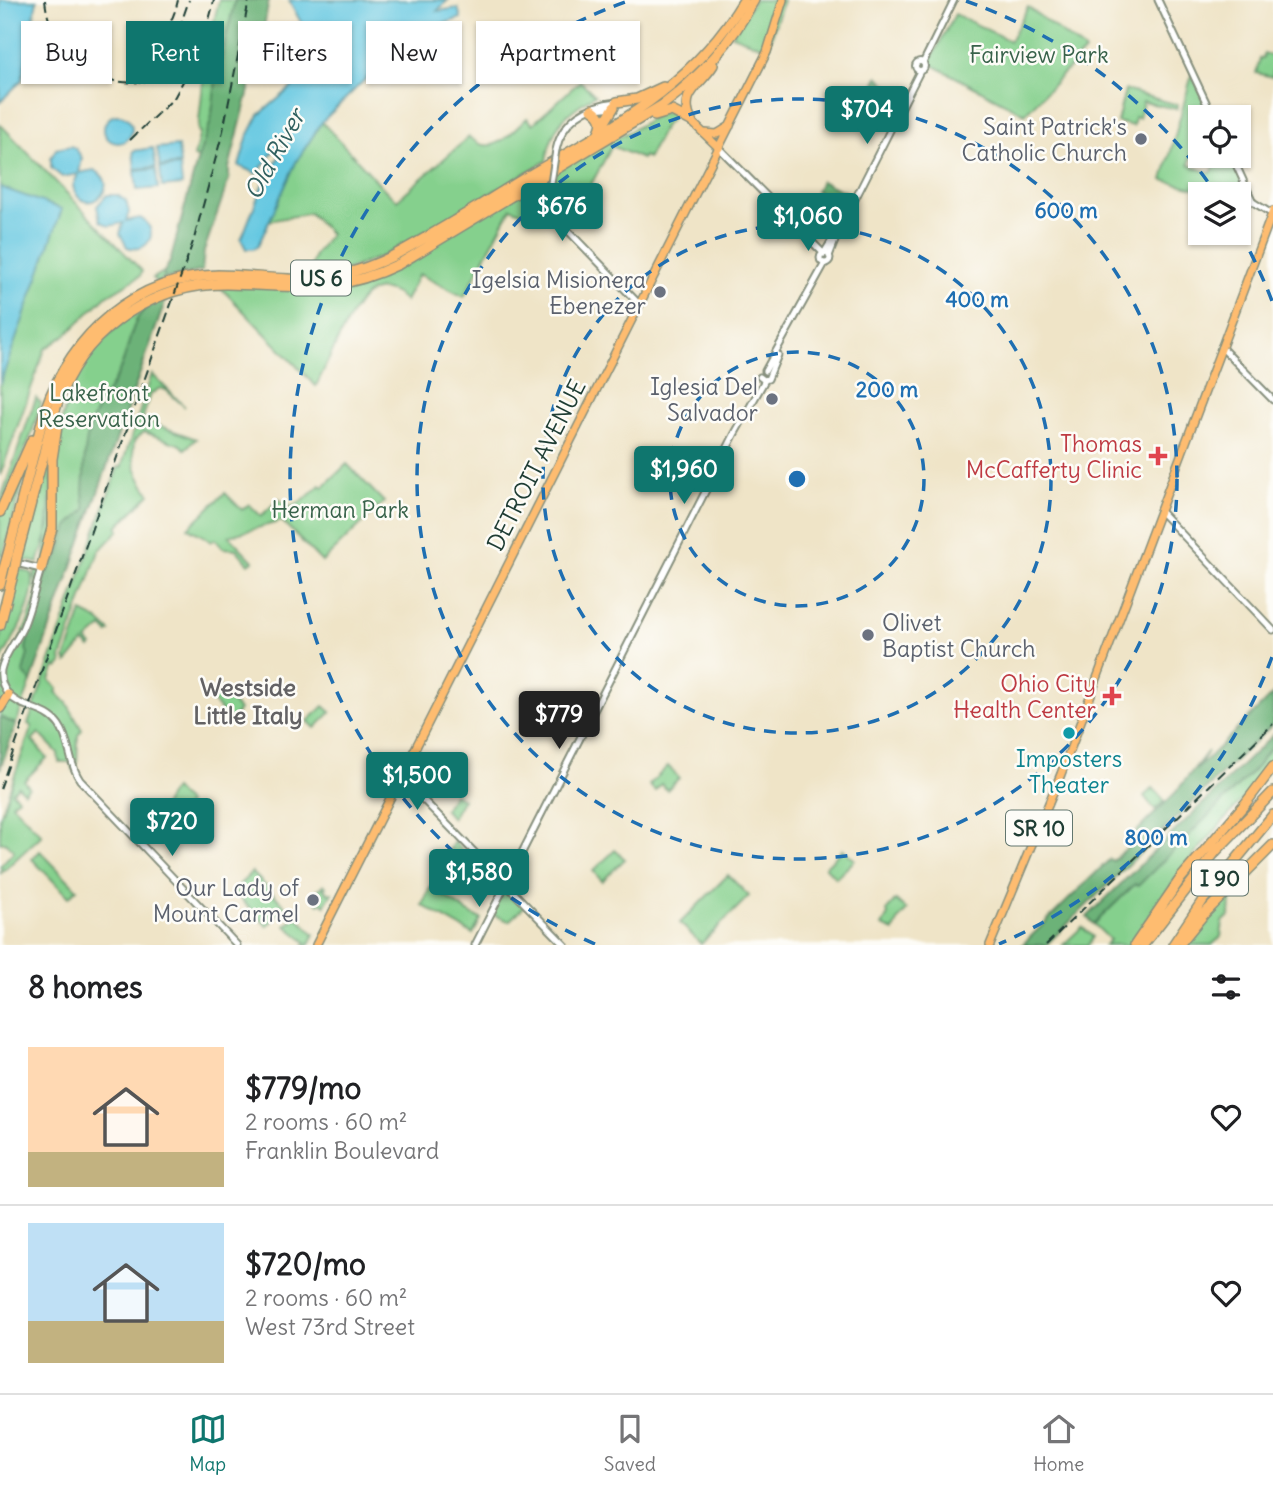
<!DOCTYPE html>
<html lang="en">
<head>
<meta charset="utf-8">
<style>
	:root { --surface:#fff; --page:#f2f2f2; --text:#202124; --muted:#757577; --line:#e0e0e0; --accent:#0f766e }
	body { margin:0; font-family:Delius,sans-serif; background:var(--page); color:var(--text); height:100vh; display:flex; flex-direction:column; font-size:26px; white-space:nowrap }
	* { box-sizing:border-box; margin:0 }
	p { font-size:23px; color:var(--muted) }
	.icon { flex:none; width:38px; height:38px; fill:none; stroke:currentColor; stroke-width:2; stroke-linecap:round; stroke-linejoin:round }
	.map { position:relative; height:945px; overflow:hidden }
	.panel { display:flex; flex-direction:column; background:var(--surface); flex:1 }
	.panel>* { flex:none }
	.banner { position:absolute; left:21px; top:21px; width:700px; height:63px; display:flex; gap:14px }
	.controls { position:absolute; left:1188px; top:105px; display:grid; gap:14px }
	.controls a { display:grid; place-items:center; width:63px; height:63px; border-radius:0px; background:var(--surface); box-shadow:0 2px 5px #0004; font-size:35px }
	.price { position:absolute; translate:-50% -60px; padding:0 16px; border-radius:7px; background:var(--accent); color:#fff; font-size:23px; line-height:46px; filter:drop-shadow(0 2px 4px #0008) }
	.price::after { content:''; position:absolute; left:50%; top:42px; width:21px; height:16px; margin-left:-10px; background:inherit; clip-path:polygon(0 0,100% 0,50% 100%) }
	.price.selected { background:#222; color:#fff }
	ul { padding:0; list-style:none }
	li { display:flex; align-items:center; gap:21px; height:175px; padding:0 28px }
	li+li { border-top:2px solid var(--line) }
	li span { display:grid; place-items:center; flex:none; width:196px; height:140px; border-radius:0px; color:#555 }
	li>.icon { margin-inline-start:auto }
	span .icon { width:84px; height:84px; fill:#fffc; stroke-width:1 }
	li b { font-size:30px }
	h2 { display:flex; justify-content:space-between; align-items:center; height:84px; padding:0 28px; font-size:30px }
	.pill { padding:0 24px; border-radius:0px; background:var(--surface); box-shadow:0 2px 5px #0004; font-size:24px; line-height:63px }
	.pill.selected { background:var(--accent); color:#fff }
	.tab-bar { display:flex; justify-content:space-around; align-items:center; height:98px; border-top:2px solid var(--line); background:var(--surface); font-size:19px; color:var(--muted) }
	.tab-bar a { display:grid; justify-items:center; gap:4px }
	.tab-bar .selected { color:var(--accent) }
	.map>svg:first-child { display:block }
	.green { fill:#85d08d; stroke:#528660; stroke-width:2 }
	.forest { fill:#6cb278; stroke:#467856; stroke-width:2 }
	.water { fill:#63c7e1; stroke:#41828a; stroke-width:2 }
	.lines { fill:none; stroke-linecap:round; stroke-linejoin:round }
	.minor-casing { stroke:#87907e; stroke-width:9 }
	.major-casing { stroke:#87907e; stroke-width:10 }
	.highway-casing { stroke:#87907e; stroke-width:12 }
	.minor { stroke:#fff; stroke-width:5 }
	.major { stroke:#febc70; stroke-width:7 }
	.highway { stroke:#febc70; stroke-width:9 }
	.rail { stroke:#1f3d34; stroke-width:2; stroke-dasharray:10 5; stroke-linecap:butt }
	.minor-bridge-casing { stroke:#87907e; stroke-width:9; stroke-linecap:butt }
	.highway-bridge-casing { stroke:#87907e; stroke-width:12; stroke-linecap:butt }
	.minor-bridge { stroke:#fff; stroke-width:5 }
	.highway-bridge { stroke:#febc70; stroke-width:9 }
	.ring { fill:none; stroke:#1f6fb2; stroke-width:3.5; stroke-dasharray:12 9 }
	.worship-dot { fill:#6b7280; stroke:#fdfcf7; stroke-width:2.5 }
	.health-dot { fill:#e0444e; stroke:#fdfcf7; stroke-width:2.5 }
	.culture-dot { fill:#0f9aa8; stroke:#fdfcf7; stroke-width:2.5 }
	.labels { text-anchor:middle; dominant-baseline:central; stroke-width:5; stroke-linejoin:round; paint-order:stroke }
	.shield { fill:#fdfcf7; stroke:#62766e; stroke-width:2 }
	.shield-label { font-size:21px; font-weight:bold; fill:#1f3d34 }
	.park-label { font-size:23px; fill:#38624a; stroke:#fdfcf7 }
	.worship-label { font-size:23px; fill:#5b616d; stroke:#fdfcf7; text-anchor:end }
	.health-label { font-size:23px; fill:#be3a42; stroke:#fdfcf7; text-anchor:end }
	.street-label { font-size:23px; fill:#1f3d34; stroke:#fdfcf7 }
	.culture-label { font-size:23px; fill:#0d838f; stroke:#fdfcf7 }
	.water-label { font-size:24px; font-style:italic; fill:#30605f; stroke:#fdfcf7 }
	.neighbourhood-label { font-size:24px; font-weight:bold; fill:#636264; stroke:#fdfcf7 }
	.centre { fill:#1f6fb2; stroke:#fdfcf7; stroke-width:3.5 }
	.ring-label { font-size:21px; text-anchor:middle; font-weight:bold; fill:#1f6fb2; stroke:#fdfcf7; stroke-width:5; stroke-linejoin:round; paint-order:stroke }
</style>
</head>
<body>
<div class="map">
<svg width="1273" height="945" viewBox="0 0 1273 945">
	<rect width="100%" height="100%" fill="#fdfcf7"/>
	<filter id="ink" filterUnits="userSpaceOnUse"><feTurbulence type="fractalNoise" baseFrequency=".0143" numOctaves="2"/><feDisplacementMap in="SourceGraphic" scale="14" xChannelSelector="R" yChannelSelector="G"/><feConvolveMatrix kernelMatrix="1 2 1 2 8 2 1 2 1" color-interpolation-filters="sRGB"/></filter>
	<filter id="wash" filterUnits="userSpaceOnUse"><feTurbulence type="fractalNoise" baseFrequency=".00686" numOctaves="4" result="noise"/><feDisplacementMap in="SourceGraphic" scale="28" xChannelSelector="R" yChannelSelector="G"/><feGaussianBlur stdDeviation="1.57" result="paint"/><feColorMatrix in="noise" values="0 0 0 0 0 0 0 0 0 0 0 0 0 0 0 0 0 1.4 0 .05"/><feComposite in="paint" operator="in"/></filter>
	<g filter="url(#wash)">
		<rect width="100%" height="100%" fill="#efe4c7"/>
		<path class="green" d="M219 0H235L216 81 211 121 171 272 157 283 153 278 164 272 170 262 198 158 194 157 200 132 198 131 206 54Z
			M754 0H783L768 49 732 35Z
			M1028 7 1085 51 1025 114 929 63 955 14 1010 41Z
			M1264 53 1273 56V77L1256 73 1260 58H1263Z
			M1192 74 1213 117H1200V142L1195 143 1189 165 1211 173 1214 168 1210 160 1212 156H1232L1255 205 1247 204 1249 210 1239 214V194H1203L1202 190 1163 180Z
			M580 81 595 95C564 114 553 124 546 161L383 256 349 269 308 275 315 255 330 234 310 213 269 221 296 162 322 122 388 193 397 200 469 137C473 140 479 145 484 145 500 148 516 128 527 118L533 124Z
			M1125 90 1178 105 1177 109 1143 102 1139 118 1135 117 1133 126 1117 122Z
			M672 111V118L665 125 648 158 644 156 642 159 612 146 588 190 550 188 547 206 540 220 511 208 464 297 419 274 405 301C394 290 379 285 366 295 350 308 327 365 316 386L217 284 292 288 378 273 591 149 627 133 660 113Z
			M0 124 142 271 140 276 105 297 67 334 45 349 0 476Z
			M166 299 16 724 0 769V680L28 622 37 593 35 571 44 567C55 460 47 345 166 299Z
			M152 374 185 407 166 390 160 388 151 394 143 417 146 421 196 439 185 449 181 445 144 432 134 441C131 463 137 477 150 494L117 527 119 530 99 551 61 658 62 664 58 668 55 666 50 680 58 689 56 692 67 703 82 730 78 735 77 766 73 770 70 762H59L58 753 39 733 32 740 47 758 24 781 29 787 24 792 18 786 12 792 18 798 12 804 42 835 0 874 2 869 0 866 14 851 5 842 0 843V817L32 726 28 724 118 467 121 468Z
			M36 398 41 403 31 436 0 507V501Z
			M48 452 51 453V522L38 563 22 560Z
			M347 464 384 502 322 562 282 521 229 536 253 561 249 564 236 549 223 548 215 539 211 542 205 537 188 528 225 493 242 510 249 504 261 516 279 499 288 508 304 500 320 485 323 487Z
			M24 465 27 466 3 555H0V517Z
			M19 569 32 573C38 599 13 640 0 662V642Z
			M82 612 98 620 110 631 108 633 102 627 87 640 92 646 90 648 84 642 67 663 65 659Z
			M219 688 239 710 231 721 209 698Z
			M324 706 331 712 315 728 308 721Z
			M1273 746V761L1261 778 1188 862 1129 945H1105L1110 940 1094 924 1136 883 1138 885 1258 766 1264 755Z
			M668 766 679 778 667 790 661 784 655 791 649 785Z
			M1153 788 1165 801 1155 810 1144 796Z
			M174 789 188 804 146 844 143 840C159 826 160 804 174 789Z
			M454 794 463 799 452 818 444 809Z
			M454 841 463 851 438 876 434 888 431 887Z
			M843 849 855 860 836 878 825 867Z
			M615 850 625 859 602 881 593 871Z
			M40 851 77 889 69 897 32 859Z
			M252 872 286 907 267 926 233 891Z
			M728 875 749 896 701 944 680 923Z
			M324 884 326 887 323 888 328 893H332L325 905 322 902 319 904 312 895Z
			M506 885 526 905 509 921 491 914Z
			M430 888C448 896 462 911 481 919L473 934 422 905Z
			M1229 889 1236 896 1231 900 1230 915 1223 922 1221 937 1212 945H1179Z
			M896 900 907 910 899 919 894 931 882 926 888 915 887 910Z
			M296 916 314 934 309 945H304L306 942 286 926Z
			M1082 927 1093 937 1088 945H1063Z"/>
		<path class="forest" d="M235 0H269L261 43 229 168V179L204 251 202 271 164 279V272L170 262 198 158 211 121 216 81Z
			M878 76 890 88 901 92 887 121 868 111 870 106 865 104 868 100 884 111 888 107 889 101H882L871 92Z
			M821 181 850 194 841 213 830 206 833 199 816 191Z
			M166 299 31 682 23 672 28 654 26 649 29 632 38 610 44 577 59 554 68 526 86 509C82 499 83 488 84 477 84 459 85 440 91 423 98 405 111 389 119 371 134 343 126 308 166 299Z
			M1273 694V724L1046 945H1022L1110 859 1113 861 1131 844 1128 840 1175 793 1208 751 1196 770Z
			M0 717 16 724 0 769Z
			M1273 735V746L1264 755 1258 766 1138 886 1135 884 1094 924 1087 917Z"/>
		<path class="water" d="M0 0H37L22 80 0 102Z
			M289 0H448L437 11 458 8 461 18 411 34 322 122 296 162 258 246 253 249H246L241 239 243 235 264 181 286 146 280 142 257 174 239 166 247 138 259 115 322 62Z
			M104 129a14 14 0 1 1 28 0a14 14 0 1 1-28 0Z
			M71 146 76 149 82 158 79 173 94 170C126 186 82 222 73 186L78 174 62 177 51 168V158L56 149Z
			M178 146 180 164 160 167 157 148Z
			M153 148 156 167 135 169 133 151Z
			M180 166 182 185 162 187 160 168Z
			M156 169 158 188 137 190 135 171Z
			M0 187 62 209 0 384Z
			M107 195H117L126 201 129 212 126 221 140 218C161 229 149 255 127 247L120 234 123 223 109 226 100 221 97 206Z"/>
	</g>
	<g filter="url(#ink)">
		<g class="lines">
			<g class="minor-casing">
				<path id="minor" d="M1158 0 1213 117
					M915.5 66a4.5 4.5 0 1 1 9 0a4.5 4.5 0 1 1-9 0Z
					M923 63 954 0
					M594 109 614 107
					M719 148 824 254
					M556 150C563 119 587 105 617 102
					M1232 156 1253 202 1272 214
					M551 183 545 210 552 214 640 305
					M824 253 835 235
					M820 258a5 5 0 1 1 10 0a5 5 0 1 1-10 0Z
					M829 256 838 233 920 71
					M1221 347 1273 400
					M765 371 825 263
					M760 377 764 380 768 379 778 355
					M1160 511 1273 630
					M16 563 41 569C35 588 31 608 23 627 17 641 4 654 1 670 0 679 3 688 9 695 23 710 46 707 59 725 71 742 68 763 80 780L237 945
					M401 777 565 945
					M475 945 734 435 765 380"/>
			</g>
			<g class="major-casing">
				<path id="major" d="M691 121 719 148
					M705 133 717 134 730 126
					M316 945 767 52 783 0
					M990 945 1061 774 1273 211"/>
			</g>
			<g class="highway-casing">
				<path id="highway" d="M617 102 637 99 663 87
					M592 109C603 116 604 123 598 134
					M655 116 672 111 691 121
					M691 121C678 93 700 86 713 65
					M603 125 614 107
					M0 512 32 440
					M8 554 45 410C72 334 135 277 218 275 241 275 264 278 288 279 323 281 358 273 391 257 438 232 483 203 528 176 613 126 692 88 744 0
					M17 556C26 523 34 490 43 457 48 435 53 412 62 391 90 326 156 283 227 284 296 285 333 296 399 264L664 104C701 76 732 41 754 0
					M41 569 52 528V459L58 420
					M0 585 4 568
					M0 625 14 571
					M0 708 8 695
					M1182 941 1204 914 1273 845
					M1135 945 1181 878 1245 804 1273 767
					M1143 945 1216 851 1273 792
					M1173 945 1203 900 1273 815"/>
			</g>
			<use href="#minor" class="minor"/>
			<use href="#major" class="major"/>
			<use href="#highway" class="highway"/>
			<path class="rail" d="M45 0C50 50 89 87 140 82 160 80 179 70 192 55 204 39 210 19 214 0
				M159 52 178 32 189 0
				M141 53C162 40 173 23 178 0
				M130 140 174 98 198 54
				M0 789 194 239 223 131 249 0
				M1046 945 1273 724"/>
			<g class="minor-bridge-casing">
				<path id="minor-bridge" d="M551 183 556 150"/>
			</g>
			<g class="highway-bridge-casing">
				<path id="highway-bridge" d="M4 568 8 554
					M14 571 17 556"/>
			</g>
			<use href="#minor-bridge" class="minor-bridge"/>
			<use href="#highway-bridge" class="highway-bridge"/>
		</g>
	</g>
	<g class="ring">
		<circle cx="797" cy="479" r="127"/>
		<circle cx="797" cy="479" r="254"/>
		<circle cx="797" cy="479" r="380"/>
		<path d="M1272 657A507 507 0 0 1 999 944M595 944A507 507 0 0 1 628 1M966 1A507 507 0 0 1 1215 192M1240 233A507 507 0 0 1 1272 301"/>
	</g>
	<g class="worship-dot">
		<circle cx="1141" cy="139" r="7"/>
		<circle cx="660" cy="292" r="7"/>
		<circle cx="772" cy="399" r="7"/>
		<circle cx="868" cy="635" r="7"/>
		<circle cx="313" cy="900" r="7"/>
	</g>
	<g class="health-dot">
		<path d="M1154.5 445.5h7v7h7v7h-7v7h-7v-7h-7v-7h7z"/>
		<path d="M1108.5 685.5h7v7h7v7h-7v7h-7v-7h-7v-7h7z"/>
	</g>
	<circle class="culture-dot" cx="1069" cy="733" r="7"/>
	<g class="labels">
		<g class="shield">
			<rect x="291" y="260.5" width="60" height="35" rx="5"/>
			<rect x="1006" y="810.5" width="66" height="35" rx="5"/>
			<rect x="1192" y="860.5" width="56" height="35" rx="5"/>
		</g>
		<g class="shield-label">
			<text x="321" y="278">US 6</text>
			<text x="1039" y="828">SR 10</text>
			<text x="1220" y="878">I 90</text>
		</g>
		<g class="park-label">
			<text x="1039" y="54">Fairview Park</text>
			<text x="99" y="392">Lakefront<tspan x="99" dy="26">Reservation</tspan></text>
			<text x="340" y="509">Herman Park</text>
		</g>
		<g class="worship-label">
			<text x="1127" y="126">Saint Patrick's<tspan x="1127" dy="26">Catholic Church</tspan></text>
			<text x="646" y="279">Igelsia Misionera<tspan x="646" dy="26">Ebenezer</tspan></text>
			<text x="758" y="386">Iglesia Del<tspan x="758" dy="26">Salvador</tspan></text>
			<text x="882" y="622" text-anchor="start">Olivet<tspan x="882" dy="26">Baptist Church</tspan></text>
			<text x="299" y="887">Our Lady of<tspan x="299" dy="26">Mount Carmel</tspan></text>
		</g>
		<g class="health-label">
			<text x="1142" y="443">Thomas<tspan x="1142" dy="26">McCafferty Clinic</tspan></text>
			<text x="1096" y="683">Ohio City<tspan x="1096" dy="26">Health Center</tspan></text>
		</g>
		<g class="street-label">
			<text transform="translate(536 465) rotate(-63)">DETROIT AVENUE</text>
		</g>
		<g class="culture-label">
			<text x="1069" y="758">Imposters<tspan x="1069" dy="26">Theater</tspan></text>
		</g>
		<g class="water-label">
			<text transform="translate(274 154) rotate(-61)">Old River</text>
		</g>
		<g class="neighbourhood-label">
			<text x="248" y="687">Westside<tspan x="248" dy="28">Little Italy</tspan></text>
		</g>
	</g>
	<circle cx="797" cy="479" r="10" class="centre"/>
	<g class="ring-label">
		<text x="1066" y="218">600 m</text>
		<text x="977" y="307">400 m</text>
		<text x="887" y="397">200 m</text>
		<text x="1156" y="845">800 m</text>
	</g>
</svg>
<div class="controls">
<a><svg class="icon" aria-label="locate" viewBox="0 0 24 24"><circle cx="12" cy="12" r="6"/><path d="M12 2v4M12 18v4M2 12h4M18 12h4"/></svg></a>
<a><svg class="icon" aria-label="layers" viewBox="0 0 24 24"><path d="M12 4l9 5-9 5-9-5zM3 14l9 5 9-5"/></svg></a>
</div>
<b class="price" style="left:867px;top:146px">$704</b>
<b class="price" style="left:562px;top:243px">$676</b>
<b class="price" style="left:808px;top:253px">$1,060</b>
<b class="price" style="left:684px;top:506px">$1,960</b>
<b class="price selected" style="left:559px;top:751px">$779</b>
<b class="price" style="left:417px;top:812px">$1,500</b>
<b class="price" style="left:172px;top:858px">$720</b>
<b class="price" style="left:479px;top:909px">$1,580</b>
<div class="banner">
<a class="pill">Buy</a>
<a class="pill selected">Rent</a>
<a class="pill">Filters</a>
<a class="pill">New</a>
<a class="pill">Apartment</a>
</div>
</div>
<section class="panel">
<h2>8 homes<svg class="icon" aria-label="filters" viewBox="0 0 24 24"><path d="M4 7h16M4 17h16"/><circle cx="9" cy="7" r="2"/><circle cx="15" cy="17" r="2"/></svg></h2>
<ul>
<li><span style="background:linear-gradient(#ffd9b3 75%,#c2b280 0)"><svg class="icon" aria-label="home" viewBox="0 0 24 24"><path d="M3 11l9-7 9 7M6 9v11h12V9"/></svg></span><div><b>$779/mo</b><p>2 rooms · 60 m²</p><p>Franklin Boulevard</p></div><svg class="icon" aria-label="heart" viewBox="0 0 24 24"><path d="M12 20l-8-8c-3-5 5-10 8-4 3-6 11-1 8 4z"/></svg></li>
<li><span style="background:linear-gradient(#bfe0f5 70%,#c2b280 0)"><svg class="icon" aria-label="home" viewBox="0 0 24 24"><path d="M3 11l9-7 9 7M6 9v11h12V9"/></svg></span><div><b>$720/mo</b><p>2 rooms · 60 m²</p><p>West 73rd Street</p></div><svg class="icon" aria-label="heart" viewBox="0 0 24 24"><path d="M12 20l-8-8c-3-5 5-10 8-4 3-6 11-1 8 4z"/></svg></li>
</ul>
</section>
<nav class="tab-bar">
<a class="selected"><svg class="icon" aria-label="map" viewBox="0 0 24 24"><path d="M3 6l6-2 6 2 6-2v14l-6 2-6-2-6 2zM9 4v14M15 6v14"/></svg>Map</a>
<a><svg class="icon" aria-label="saved" viewBox="0 0 24 24"><path d="M7 4h10v16l-5-4-5 4z"/></svg>Saved</a>
<a><svg class="icon" aria-label="home" viewBox="0 0 24 24"><path d="M3 11l9-7 9 7M6 9v11h12V9"/></svg>Home</a>
</nav>
</body>
</html>
